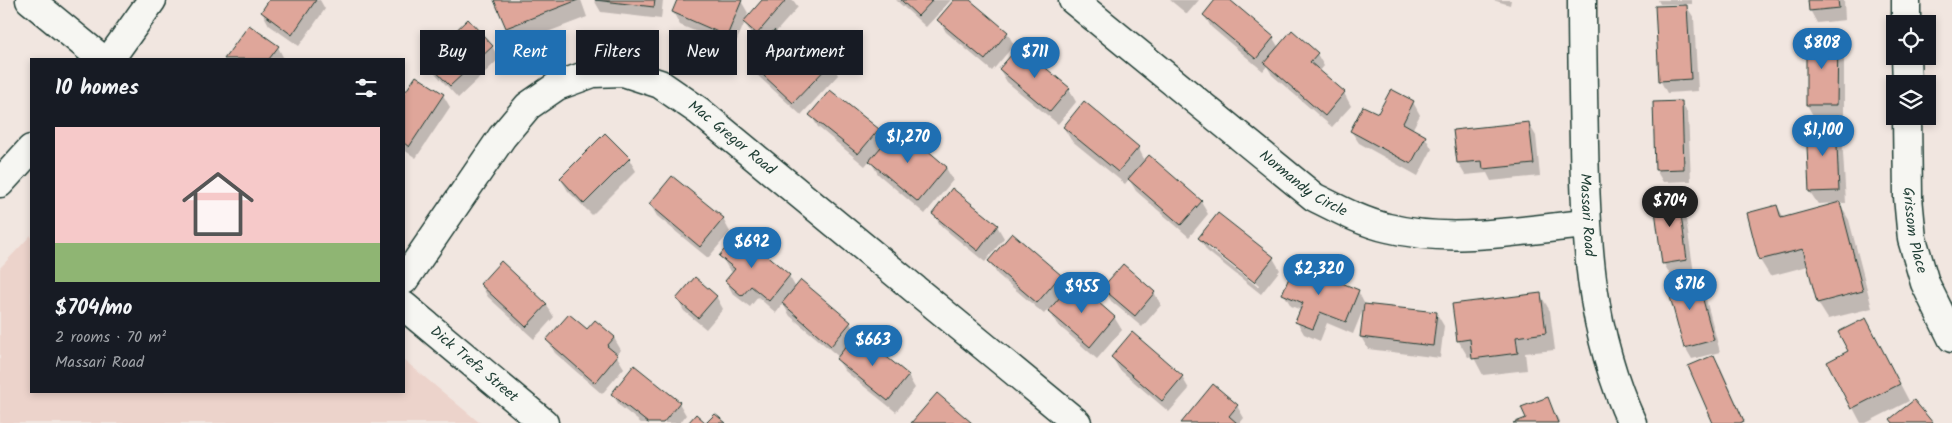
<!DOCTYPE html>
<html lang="en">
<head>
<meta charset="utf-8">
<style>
	:root { --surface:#171b24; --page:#20242c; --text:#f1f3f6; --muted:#9ea1a6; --line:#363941; --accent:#1f6fb2 }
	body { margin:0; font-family:Kalam,sans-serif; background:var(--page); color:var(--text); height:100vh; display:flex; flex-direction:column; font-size:19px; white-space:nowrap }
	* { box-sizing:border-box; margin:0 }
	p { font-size:16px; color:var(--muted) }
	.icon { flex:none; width:28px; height:28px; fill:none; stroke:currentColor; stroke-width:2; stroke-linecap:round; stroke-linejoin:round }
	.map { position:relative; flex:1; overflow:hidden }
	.panel { position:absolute; left:30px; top:58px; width:375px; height:335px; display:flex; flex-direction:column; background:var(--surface); border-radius:0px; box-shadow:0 2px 8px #0003 }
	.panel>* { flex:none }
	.hud { position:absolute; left:420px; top:30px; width:475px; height:45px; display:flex; gap:10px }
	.buttons { position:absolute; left:1886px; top:15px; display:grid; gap:10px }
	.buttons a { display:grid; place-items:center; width:50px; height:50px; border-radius:0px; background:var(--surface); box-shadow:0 2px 8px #0003; font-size:25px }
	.price { position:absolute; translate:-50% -42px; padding:0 11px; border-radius:18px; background:var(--accent); color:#fff; font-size:16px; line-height:32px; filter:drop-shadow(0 1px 2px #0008) }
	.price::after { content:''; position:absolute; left:50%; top:30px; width:15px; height:11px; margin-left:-8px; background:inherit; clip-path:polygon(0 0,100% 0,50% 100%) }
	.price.on { background:#222; color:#fff }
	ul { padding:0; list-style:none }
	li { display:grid; align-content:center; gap:10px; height:265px; padding:0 25px }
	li+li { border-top:1px solid var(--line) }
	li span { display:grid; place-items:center; height:155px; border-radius:0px; color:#555 }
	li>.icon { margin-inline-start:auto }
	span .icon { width:90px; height:90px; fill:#fffc; stroke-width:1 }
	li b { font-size:21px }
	h2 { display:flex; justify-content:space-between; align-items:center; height:60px; padding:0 25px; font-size:21px }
	.chip { padding:0 18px; border-radius:0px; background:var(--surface); box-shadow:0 2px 8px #0003; font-size:18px; line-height:45px }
	.chip.on { background:var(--accent); color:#fff }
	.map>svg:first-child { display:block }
	.built { fill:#ecd3cb }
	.shadow { fill:#0003; fill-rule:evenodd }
	.building { fill:#dfa69a; stroke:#1f3d34 }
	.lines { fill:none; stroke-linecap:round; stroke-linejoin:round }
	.minor-casing { stroke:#1f3d34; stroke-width:31 }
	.minor { stroke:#f6f6f2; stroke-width:28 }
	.labels { text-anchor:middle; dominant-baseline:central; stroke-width:5; stroke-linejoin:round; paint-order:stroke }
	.street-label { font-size:15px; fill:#1f3d34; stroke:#f6f6f2 }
</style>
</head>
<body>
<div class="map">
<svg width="1952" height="423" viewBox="0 0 1952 423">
	<rect width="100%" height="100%" fill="#f1e6e0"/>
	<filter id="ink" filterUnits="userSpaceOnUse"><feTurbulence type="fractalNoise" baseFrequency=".02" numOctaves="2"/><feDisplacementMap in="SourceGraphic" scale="10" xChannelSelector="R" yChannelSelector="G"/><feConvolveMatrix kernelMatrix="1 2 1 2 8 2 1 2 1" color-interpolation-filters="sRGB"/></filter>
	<g filter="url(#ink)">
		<path class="built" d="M31 235V391H404V360L480 423H0V268Z"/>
		<path class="shadow" d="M271 0H320L325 9 299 46 269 25 262 12Z
			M496 0H581L587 17 516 44 507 28Z
			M594 0H663L661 19 601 12Z
			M678 0H739L741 1 748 13 746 19 763 0H793L798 7 775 33 804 60 831 62 838 75 801 115 755 73 748 61 763 44 751 34 745 22 734 47 680 25 673 12Z
			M896 0H951L926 27Z
			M955 0H969L1007 32 1014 45 992 71 946 32 939 20Z
			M1170 0H1199L1187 14Z
			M1217 0H1228L1273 38 1279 48 1317 54 1324 66 1319 72 1344 93 1351 106 1332 127 1272 75 1267 66 1263 71 1211 27 1204 15Z
			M1493 0H1511L1510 5Z
			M1658 0H1692V4H1685L1694 18 1698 91 1667 93 1660 80 1683 4H1660Z
			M1809 0H1844L1845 20 1817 23 1810 10Z
			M1837 38 1844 50V117H1814L1807 105Z
			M492 46 499 59 458 98 434 72 427 60Z
			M278 47 284 59H226Z
			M1019 47 1069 89 1076 102 1058 124 1007 82 1000 70Z
			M416 77 443 95 450 107 416 158 404 150V96Z
			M1413 102 1420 115 1412 130 1425 137 1432 149 1418 176 1359 143 1351 131Z
			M1681 102 1688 114 1691 181 1663 182 1656 170 1654 103Z
			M811 115 878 130 886 144 946 168 953 180 925 214 878 174 870 160 865 166 818 127Z
			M1529 124 1536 136 1540 176 1491 181 1487 173 1465 175 1458 163 1454 131Z
			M1835 124 1842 136 1846 203H1839L1849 220 1872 308 1828 319 1818 303 1808 266 1770 276 1760 260 1777 206 1784 218 1837 203 1818 204 1810 192 1807 125Z
			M1064 128 1138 147 1145 161 1201 202 1208 214 1189 237 1136 191 1129 179 1125 184 1071 140Z
			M629 159 636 171 592 215 568 191 561 179Z
			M1677 193 1684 206 1694 273 1671 276 1664 264Z
			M650 204 723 219 730 232 708 258 657 216Z
			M933 214 997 226 1004 238 985 262 941 226Z
			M1199 238 1273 258 1280 270 1261 294 1207 251ZM1208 244 1259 285 1258 287 1208 248Z
			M721 256 789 276 796 288 850 323 856 334 908 376 915 388 896 412 845 371 837 359 839 357 790 316 783 304 776 313 758 297 750 307 733 294 726 281 733 273 728 268Z
			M990 262 1060 275 1068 290 1114 317 1122 330 1097 359 1057 324 1048 309 1044 314 997 274Z
			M1696 275 1703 288 1720 352 1692 359 1685 347Z
			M481 285 546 304 554 317 534 339 488 297Z
			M1104 288 1154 292 1161 305 1142 327 1111 301Z
			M1358 291 1365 305 1437 314 1444 326 1440 358 1368 349 1361 337 1364 307 1353 334 1327 323 1320 341 1304 334 1297 322 1301 310 1291 306 1284 294Z
			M1540 294 1550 311 1555 350 1525 353 1527 370 1483 375 1473 356 1468 357 1458 340Z
			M716 296 723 309 706 329 684 311 677 299Z
			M587 331 614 338 621 350 616 355 624 368 602 394 555 353 548 341Z
			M1875 336 1909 401 1866 423H1861L1829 362Z
			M1714 356 1721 368 1745 423H1714Z
			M1112 357 1182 377 1189 389 1169 412 1119 369Z
			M612 394 679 403 686 415 680 423H641L620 406Z
			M1547 398 1560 423H1516L1528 418Z
			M1237 406 1244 418 1240 423H1183Z"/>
		<path class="building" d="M269 0H316L292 35 261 12Z
			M494 0H578L506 28Z
			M595 0H655L654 7Z
			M677 0H742L727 36 672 12Z
			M762 0H786L757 34 743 22Z
			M901 0H933L918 16Z
			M954 0H970L1008 32 985 60 937 20Z
			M1215 0H1230L1274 37 1256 59 1203 15Z
			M1808 0H1838L1839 8 1809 11Z
			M1687 5 1691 79 1659 81 1655 6Z
			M468 19 493 46 450 86 425 60Z
			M249 25 279 46 269 59H224Z
			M774 30 804 58 815 46 832 62 793 103 747 60Z
			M1292 30 1318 53 1310 62 1345 92 1325 116 1264 63Z
			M1806 36H1838L1837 105H1806Z
			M1019 46 1070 88 1050 112 999 69Z
			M416 76 444 94 409 147 404 143V94Z
			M1391 89 1414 101 1403 123 1426 136 1411 164 1350 131 1363 106 1378 113Z
			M830 90 879 129 858 154 809 115Z
			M1084 101 1139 147 1118 172 1063 127Z
			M1682 101 1684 169 1655 170 1653 102Z
			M1529 122 1534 164 1483 169 1482 161 1457 163 1453 130Z
			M1836 122 1839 191 1809 192 1806 124Z
			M899 126 947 167 918 202 869 161Z
			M605 133 630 158 584 204 560 178Z
			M1149 155 1202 201 1181 225 1128 179Z
			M672 176 724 218 700 247 649 204Z
			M952 188 998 225 978 251 932 214Z
			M1678 192 1687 260 1662 264 1653 195Z
			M1840 202 1863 291 1817 303 1803 249 1759 260 1747 213 1777 205 1781 218Z
			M1218 213 1274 257 1254 282 1198 238Z
			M739 232 790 275 769 301 751 286 742 296 725 281 735 269 719 256Z
			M1012 233 1061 275 1037 303 988 261Z
			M501 261 547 304 526 327 480 284Z
			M1123 264 1155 292 1135 316 1102 288Z
			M1295 264 1359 290 1346 322 1320 312 1313 329 1295 322 1303 303 1282 294Z
			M1696 274 1714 340 1684 348 1666 282Z
			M695 277 717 296 698 318 676 299Z
			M801 280 851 322 831 346 782 303Z
			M1074 281 1115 317 1090 347 1048 311Z
			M1541 293 1546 333 1516 337 1518 353 1472 359 1470 339 1457 341 1452 304Z
			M1364 304 1437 312 1433 346 1360 337Z
			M569 314 587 329 595 320 615 337 607 346 618 355 595 383 546 340Z
			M1866 318 1900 384 1851 409 1827 362 1848 351 1838 332Z
			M1132 332 1183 376 1162 401 1111 357Z
			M857 333 909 375 888 401 836 359Z
			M1714 355 1744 421 1740 423H1713L1688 366Z
			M634 365 680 402 663 423H648L611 394Z
			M1213 384 1238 405 1229 416 1237 423H1181Z
			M937 393 972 423H911Z
			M1548 397 1558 423H1513L1526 418 1521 407Z
			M1914 400 1933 423H1893L1890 419Z
			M696 414 706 423H688Z
			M715 414 726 423H706Z"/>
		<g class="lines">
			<g class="minor-casing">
				<g id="minor">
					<path d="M30 0 102 59"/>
					<path id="s1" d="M1073 0 1314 197C1338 209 1362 222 1388 228 1452 244 1521 230 1585 224"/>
					<path id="s2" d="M1582 0C1582 48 1583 96 1584 144 1586 244 1590 331 1632 423"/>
					<path d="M1906 0V24"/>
					<path d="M1906 56 1907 84"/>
					<path d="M110 59 152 0"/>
					<path id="s3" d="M1907 116 1908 197 1912 239 1925 283 1952 338"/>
					<path d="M0 183 31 149"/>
					<path id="s4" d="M404 280 502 137 528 106 557 86 593 73 623 72 660 84 699 111 1077 423"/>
					<path id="s5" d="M404 306 544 423"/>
				</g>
			</g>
			<use href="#minor" class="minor"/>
		</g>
	</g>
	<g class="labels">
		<g class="street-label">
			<text stroke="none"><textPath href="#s4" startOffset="446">Mac Gregor Road</textPath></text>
			<text stroke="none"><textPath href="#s1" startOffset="295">Normandy Circle</textPath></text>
			<text stroke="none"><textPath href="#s2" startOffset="215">Massari Road</textPath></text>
			<text stroke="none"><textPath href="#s3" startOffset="115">Grissom Place</textPath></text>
			<text stroke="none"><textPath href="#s5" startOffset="91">Dick Trefz Street</textPath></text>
		</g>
	</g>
</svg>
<div class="buttons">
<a><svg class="icon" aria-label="locate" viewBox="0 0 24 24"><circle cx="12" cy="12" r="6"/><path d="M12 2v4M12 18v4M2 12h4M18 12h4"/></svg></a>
<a><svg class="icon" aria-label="layers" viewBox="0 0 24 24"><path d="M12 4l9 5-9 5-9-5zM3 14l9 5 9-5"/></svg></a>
</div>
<b class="price" style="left:1822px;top:70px">$808</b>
<b class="price" style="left:1035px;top:79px">$711</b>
<b class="price" style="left:1823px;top:157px">$1,100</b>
<b class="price" style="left:908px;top:164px">$1,270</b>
<b class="price on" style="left:1670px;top:228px">$704</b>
<b class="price" style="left:752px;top:269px">$692</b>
<b class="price" style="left:1319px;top:296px">$2,320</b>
<b class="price" style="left:1690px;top:311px">$716</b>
<b class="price" style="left:1082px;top:314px">$955</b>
<b class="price" style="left:873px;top:367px">$663</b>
<div class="hud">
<a class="chip">Buy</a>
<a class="chip on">Rent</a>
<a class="chip">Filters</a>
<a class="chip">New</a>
<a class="chip">Apartment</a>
</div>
<section class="panel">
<h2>10 homes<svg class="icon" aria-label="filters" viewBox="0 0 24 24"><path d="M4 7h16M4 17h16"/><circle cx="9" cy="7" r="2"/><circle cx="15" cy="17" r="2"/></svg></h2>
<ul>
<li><span style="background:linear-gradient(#f6c9c9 75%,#8fb573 0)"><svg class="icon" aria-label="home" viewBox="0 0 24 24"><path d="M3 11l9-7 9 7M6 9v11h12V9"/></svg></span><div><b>$704/mo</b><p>2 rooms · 70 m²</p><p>Massari Road</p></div></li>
</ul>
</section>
</div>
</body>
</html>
